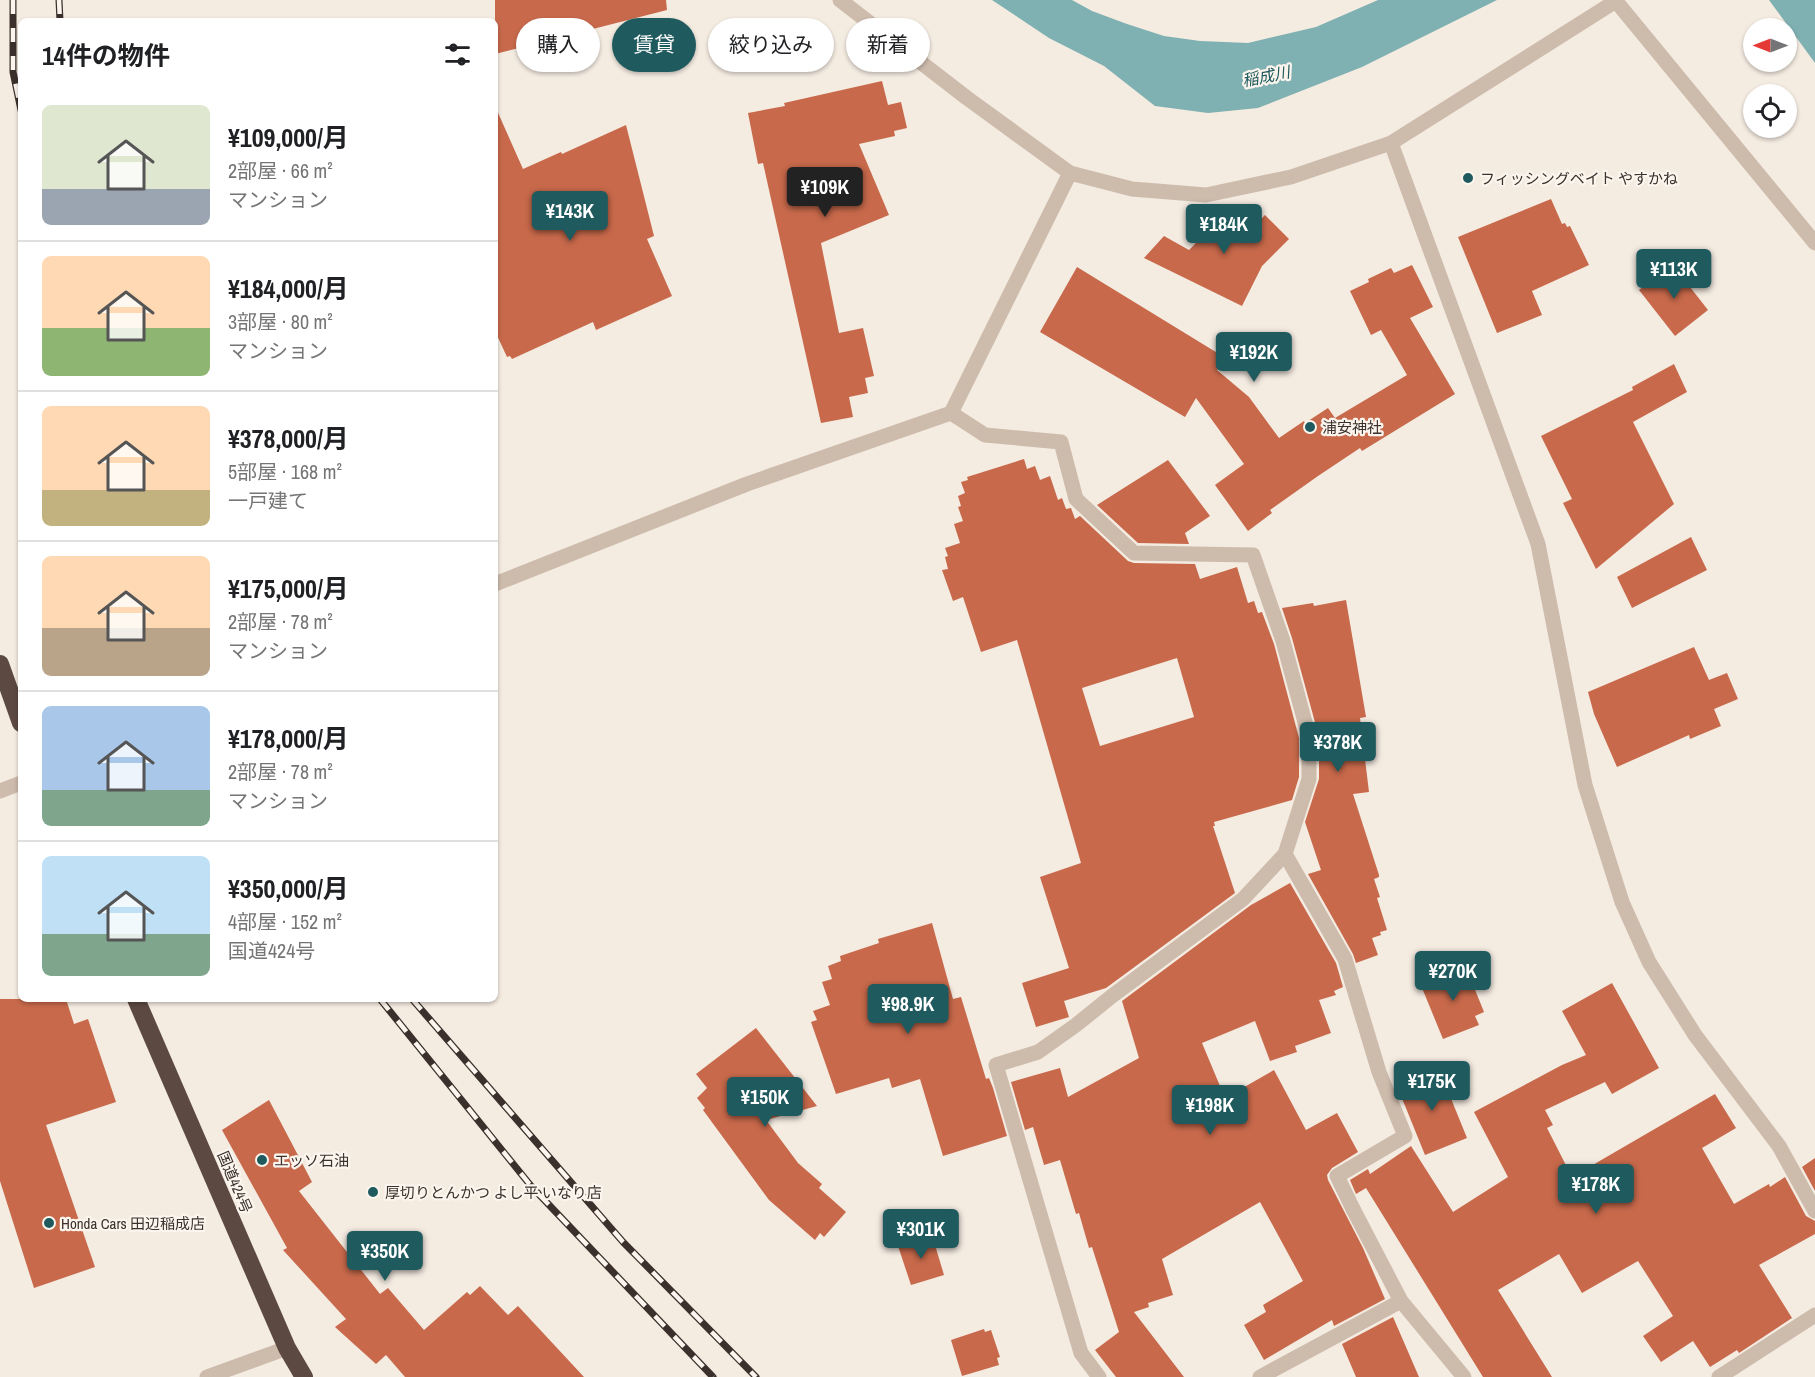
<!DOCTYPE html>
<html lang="ja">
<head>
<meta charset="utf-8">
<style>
	:root { --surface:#fff; --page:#f2f2f2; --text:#202124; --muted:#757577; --line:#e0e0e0; --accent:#1f5a5e }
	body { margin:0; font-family:"Archivo Narrow","Noto Sans JP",sans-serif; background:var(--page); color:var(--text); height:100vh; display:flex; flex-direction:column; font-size:22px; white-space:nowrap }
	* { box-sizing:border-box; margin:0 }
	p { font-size:20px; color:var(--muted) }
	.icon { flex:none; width:33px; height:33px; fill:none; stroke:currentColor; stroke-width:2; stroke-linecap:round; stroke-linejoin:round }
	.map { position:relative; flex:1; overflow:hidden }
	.drawer { position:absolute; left:18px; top:18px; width:480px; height:984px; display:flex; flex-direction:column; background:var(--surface); border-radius:9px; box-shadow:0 2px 4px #0004 }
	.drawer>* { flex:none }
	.hud { position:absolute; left:516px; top:18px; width:570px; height:54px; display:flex; gap:12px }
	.needle { width:39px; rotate:270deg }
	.buttons { position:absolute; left:1743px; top:18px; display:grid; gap:12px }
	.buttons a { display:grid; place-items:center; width:54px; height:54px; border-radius:50%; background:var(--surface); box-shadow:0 2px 4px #0004; font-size:30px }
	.price { position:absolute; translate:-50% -51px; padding:0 14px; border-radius:6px; background:var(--accent); color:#fff; font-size:20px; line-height:39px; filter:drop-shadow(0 2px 3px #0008) }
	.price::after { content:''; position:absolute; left:50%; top:36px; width:18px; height:14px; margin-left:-9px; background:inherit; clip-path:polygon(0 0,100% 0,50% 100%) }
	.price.selected { background:#222; color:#fff }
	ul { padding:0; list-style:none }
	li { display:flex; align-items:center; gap:18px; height:150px; padding:0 24px }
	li+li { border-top:2px solid var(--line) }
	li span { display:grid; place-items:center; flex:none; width:168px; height:120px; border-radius:9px; color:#555 }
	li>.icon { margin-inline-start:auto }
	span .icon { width:72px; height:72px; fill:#fffc; stroke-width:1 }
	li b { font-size:26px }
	h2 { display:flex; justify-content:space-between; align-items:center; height:72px; padding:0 24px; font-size:26px }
	.chip { padding:0 21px; border-radius:27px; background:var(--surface); box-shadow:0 2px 4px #0004; font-size:21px; line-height:54px }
	.chip.selected { background:var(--accent); color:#fff }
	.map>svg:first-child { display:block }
	.water { fill:#7fb0b2 }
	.building { fill:#c8694b; fill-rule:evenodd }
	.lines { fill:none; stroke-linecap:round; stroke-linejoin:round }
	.lane { stroke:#cdbbac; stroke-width:15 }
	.street { stroke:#cdbbac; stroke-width:15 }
	.highway { stroke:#5c4a42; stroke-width:18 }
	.rail-casing { stroke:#3b302b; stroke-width:7 }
	.rail { stroke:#fbf5ee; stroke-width:4.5; stroke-dasharray:14; stroke-linecap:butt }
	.poi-dot { fill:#1f5a5e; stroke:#fbf5ee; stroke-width:2 }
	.labels { text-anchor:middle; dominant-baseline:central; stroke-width:4.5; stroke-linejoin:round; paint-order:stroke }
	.poi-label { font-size:15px; fill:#3b302b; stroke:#fbf5ee; text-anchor:start }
	.street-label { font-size:15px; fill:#3b302b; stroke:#fbf5ee }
	.water-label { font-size:16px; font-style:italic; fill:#1f5a5e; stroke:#fbf5ee }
</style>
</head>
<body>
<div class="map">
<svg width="1815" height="1377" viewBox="0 0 1815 1377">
	<rect width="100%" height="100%" fill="#f4ebe1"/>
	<path class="water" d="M992 0H1072L1092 11 1127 24 1164 36 1200 41 1248 43 1316 27 1378 0H1497L1362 67 1258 108 1208 113 1155 106 1104 66 1049 38Z
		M1769 0H1815V63Z"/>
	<path class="building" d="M495 0H666L667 10 495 54Z
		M882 81 888 105 901 102 907 128 894 131 895 136 859 144 889 215 821 243 839 333 863 328 874 376 865 378 868 393 849 397 853 417 821 423 763 163 758 164 748 113 785 106 784 103Z
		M495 106 523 169 561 152 562 154 626 125 654 236 647 239 672 296 596 330 593 322 512 359 510 356 507 357 495 331Z
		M1551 199 1562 224 1565 223 1567 227 1570 226 1589 265 1532 291 1542 315 1497 333 1458 237Z
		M1230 209 1237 217 1245 209 1258 222 1265 215 1289 239 1262 266 1242 306 1144 258 1164 236 1189 250Z
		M1672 264 1708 310 1675 336 1639 290Z
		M1412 265 1433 307 1410 318 1455 394 1362 451 1360 448 1318 476 1270 510 1272 513 1248 531 1215 485 1244 464 1196 398 1185 417 1040 332 1077 267 1224 357 1217 370 1249 397 1279 438 1304 421 1305 423 1328 408 1335 418 1407 375 1381 330 1371 335 1350 291 1369 282 1368 279 1391 268 1394 273Z
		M1674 364 1687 392 1633 422 1674 504 1596 569 1563 503 1572 499 1541 436 1633 390 1632 387Z
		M1024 459 1027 469 1035 466 1040 480 1050 476 1058 500 1062 498 1066 509 1071 508 1075 519 1080 516 1128 561 1134 563 1195 564 1200 579 1237 567 1248 603 1254 601 1258 613 1262 612 1274 644 1299 738V777L1292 800 1214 822 1215 826H1213L1235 893 1106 988 1064 1001 1069 1017 1036 1027 1022 983 1069 968 1040 877 1081 863 1017 640 981 652 963 597 953 601 942 570 948 569 945 557 948 556 945 548 960 543 954 524 963 521 958 507 961 506 958 496 965 493 961 482 968 480 967 477ZM1177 658 1194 717 1100 746 1082 688Z
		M1168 460 1210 516 1185 533 1189 544 1138 543 1097 505Z
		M1691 537 1707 570 1632 608 1617 577Z
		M1346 600 1366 717 1360 718 1369 792 1353 794 1379 875V877L1374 879 1380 897 1377 898 1387 930 1380 932 1381 935 1372 938 1378 955 1356 963 1353 954 1308 874 1321 870 1305 822 1319 779V737L1292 638 1282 608 1313 603 1314 606Z
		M1694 647 1709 680 1727 673 1738 699 1714 709 1721 726 1690 739 1689 735 1617 767 1594 714 1588 692Z
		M1290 883 1336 963 1343 987 1334 991 1336 995 1319 1000 1331 1033 1295 1046 1297 1052 1270 1061 1255 1021 1202 1043 1225 1098 1274 1070 1306 1130 1337 1113 1358 1152 1332 1168 1327 1175 1328 1180 1363 1248 1385 1299 1334 1326 1332 1320 1264 1360 1244 1325 1266 1312 1263 1305 1303 1281 1260 1202 1162 1259 1173 1295 1148 1303 1149 1307 1134 1312 1184 1377H1116L1095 1350 1119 1332 1092 1247 1089 1248 1079 1213 1076 1214 1060 1160 1044 1165 1033 1127 1025 1130 1011 1082 1060 1068 1068 1097 1139 1058 1122 1001 1251 905Z
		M932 923 953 999 961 997 986 1079 989 1078 993 1088 1007 1136 943 1156 920 1079 892 1088 889 1078 836 1094 811 1022 817 1020 813 1011 830 1005 822 982 832 979 828 966 841 961 840 956 879 943 878 939Z
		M1465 965 1484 1012 1475 1016 1479 1025 1443 1039 1420 983Z
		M1612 983 1659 1068 1612 1094 1605 1082 1545 1110 1553 1125 1547 1128 1572 1177 1715 1094 1736 1128 1702 1148 1734 1204 1769 1184 1770 1187 1785 1177 1806 1216 1815 1221V1234L1759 1265 1792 1318 1739 1353 1737 1350 1710 1367 1693 1341 1661 1362 1643 1336 1673 1316 1638 1261 1582 1293 1559 1254 1498 1290 1552 1377H1483L1366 1188 1356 1194 1350 1180 1368 1169 1370 1174 1411 1146 1453 1212 1508 1177 1474 1112 1562 1065 1586 1055 1562 1011Z
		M0 999H66L74 1024 88 1019 116 1102 46 1125 95 1267 34 1288 0 1181Z
		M756 1028 817 1106 766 1120 798 1163 822 1184 819 1188 846 1212 824 1237 820 1233 815 1240 769 1200 703 1110 705 1108 697 1098 707 1088 696 1074Z
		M1439 1069 1467 1138 1425 1155 1397 1086Z
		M269 1100 312 1182 299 1191 380 1294 388 1288 424 1330 467 1292 470 1295 480 1286 508 1315 518 1306 584 1377H405L386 1355 376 1364 335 1327 346 1319 283 1250 287 1248 222 1130Z
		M1815 1158V1191L1802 1167Z
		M932 1235 944 1275 911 1285 898 1246Z
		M1393 1317 1419 1377H1356L1342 1344Z
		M984 1329 985 1332 991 1330 1000 1357 997 1358 999 1365 962 1376 951 1340Z"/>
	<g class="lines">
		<path class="lane" d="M951 413 985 435 1061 442 1076 499 1134 553 1253 555 1283 641 1309 737V779L1285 854 1243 899 1112 996 1076 1025 1038 1052 996 1065 1081 1353
			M1285 854 1345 959 1379 1072 1405 1136 1337 1176 1353 1209"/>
		<path class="street" d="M840 0 967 98 1070 173 1132 189 1206 195 1291 177 1391 143 1616 1
			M1615 0 1815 243
			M1391 143 1538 544 1585 785 1622 902 1649 962 1695 1035 1779 1146 1815 1211
			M495 584 747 484 951 413 1070 173
			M0 791 21 783
			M1353 1209 1401 1301 1464 1377
			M1081 1353 1099 1377
			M207 1377 287 1348
			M1260 1377 1401 1301
			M1719 1377 1815 1315"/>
		<path class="highway" d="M0 664 21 723
			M136 999 287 1348 304 1377"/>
		<g class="rail-casing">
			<path id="rail" d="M13 0V72L21 110
				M59 0 60 21
				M380 999 531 1186 713 1377
				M412 999 623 1242 756 1377"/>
		</g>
		<use href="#rail" class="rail"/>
	</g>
	<g class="poi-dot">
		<circle cx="1468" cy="178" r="6"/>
		<circle cx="1310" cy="427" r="6"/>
		<circle cx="262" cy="1160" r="6"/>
		<circle cx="373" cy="1192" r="6"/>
		<circle cx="49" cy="1223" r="6"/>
	</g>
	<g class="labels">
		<g class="poi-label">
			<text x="1480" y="178">フィッシングベイト やすかね</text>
			<text x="1322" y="427">浦安神社</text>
			<text x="274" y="1160">エッソ石油</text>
			<text x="385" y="1192">厚切りとんかつ よし平 いなり店</text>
			<text x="61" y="1223">Honda Cars 田辺稲成店</text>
		</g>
		<g class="street-label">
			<text transform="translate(235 1182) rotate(67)">国道424号</text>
		</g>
		<g class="water-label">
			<text transform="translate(1266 76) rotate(-11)">稲成川</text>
		</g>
	</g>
</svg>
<div class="buttons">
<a><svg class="needle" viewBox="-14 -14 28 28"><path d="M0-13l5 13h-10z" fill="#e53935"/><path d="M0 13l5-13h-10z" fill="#757577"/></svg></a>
<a><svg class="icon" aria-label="locate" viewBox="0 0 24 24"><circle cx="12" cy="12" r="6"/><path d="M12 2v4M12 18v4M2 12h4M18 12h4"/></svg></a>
</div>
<b class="price selected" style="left:825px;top:218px">¥109K</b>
<b class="price" style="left:570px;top:242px">¥143K</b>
<b class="price" style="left:1224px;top:255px">¥184K</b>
<b class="price" style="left:1674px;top:300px">¥113K</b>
<b class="price" style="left:1254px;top:383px">¥192K</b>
<b class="price" style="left:1338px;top:773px">¥378K</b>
<b class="price" style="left:1453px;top:1002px">¥270K</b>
<b class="price" style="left:908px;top:1035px">¥98.9K</b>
<b class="price" style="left:1432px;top:1112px">¥175K</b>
<b class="price" style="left:765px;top:1128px">¥150K</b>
<b class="price" style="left:1210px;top:1136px">¥198K</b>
<b class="price" style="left:1596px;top:1215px">¥178K</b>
<b class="price" style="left:921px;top:1260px">¥301K</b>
<b class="price" style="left:385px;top:1282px">¥350K</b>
<div class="hud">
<a class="chip">購入</a>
<a class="chip selected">賃貸</a>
<a class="chip">絞り込み</a>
<a class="chip">新着</a>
</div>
<section class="drawer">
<h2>14件の物件<svg class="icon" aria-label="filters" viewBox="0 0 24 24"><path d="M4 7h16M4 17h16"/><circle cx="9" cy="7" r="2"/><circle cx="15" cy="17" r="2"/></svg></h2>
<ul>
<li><span style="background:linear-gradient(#dfe7d0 70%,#9aa5b1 0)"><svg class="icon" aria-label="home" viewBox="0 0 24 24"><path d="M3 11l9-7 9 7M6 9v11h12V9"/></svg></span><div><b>¥109,000/月</b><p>2部屋 · 66 m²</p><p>マンション</p></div></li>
<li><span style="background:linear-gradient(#ffd9b3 60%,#8fb573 0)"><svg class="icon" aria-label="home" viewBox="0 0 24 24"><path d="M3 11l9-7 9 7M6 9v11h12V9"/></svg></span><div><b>¥184,000/月</b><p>3部屋 · 80 m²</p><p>マンション</p></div></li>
<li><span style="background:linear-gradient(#ffd9b3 70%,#c2b280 0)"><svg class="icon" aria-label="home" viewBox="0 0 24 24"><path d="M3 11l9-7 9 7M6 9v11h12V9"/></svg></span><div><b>¥378,000/月</b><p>5部屋 · 168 m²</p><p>一戸建て</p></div></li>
<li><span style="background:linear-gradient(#ffd9b3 60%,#b9a48a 0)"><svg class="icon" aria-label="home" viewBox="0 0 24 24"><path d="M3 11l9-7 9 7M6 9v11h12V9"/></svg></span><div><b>¥175,000/月</b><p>2部屋 · 78 m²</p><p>マンション</p></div></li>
<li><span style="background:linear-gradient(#a9c7e8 70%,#7fa58c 0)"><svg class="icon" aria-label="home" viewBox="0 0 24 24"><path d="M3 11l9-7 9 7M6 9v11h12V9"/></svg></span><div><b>¥178,000/月</b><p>2部屋 · 78 m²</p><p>マンション</p></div></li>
<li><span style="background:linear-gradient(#bfe0f5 65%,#7fa58c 0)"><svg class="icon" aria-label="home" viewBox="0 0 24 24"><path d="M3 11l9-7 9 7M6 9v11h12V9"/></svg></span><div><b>¥350,000/月</b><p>4部屋 · 152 m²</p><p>国道424号</p></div></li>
</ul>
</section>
</div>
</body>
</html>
